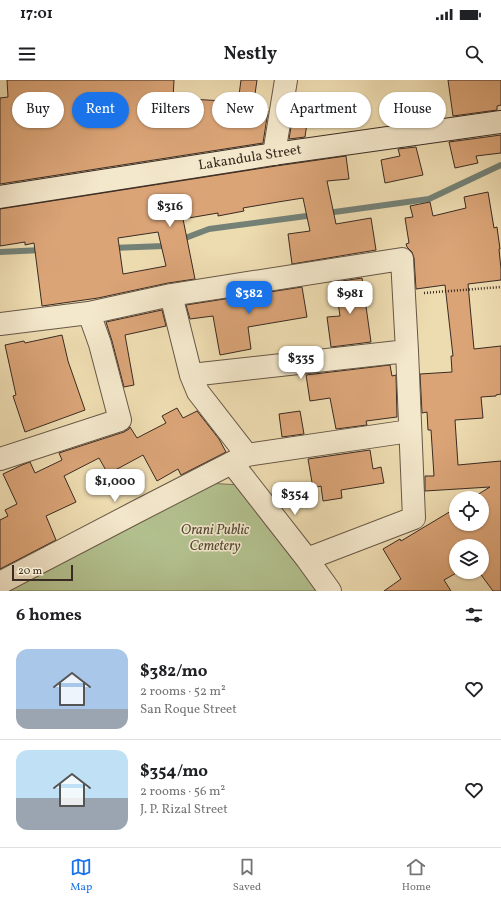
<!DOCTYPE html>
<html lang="en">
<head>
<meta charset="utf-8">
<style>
	:root { --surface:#fff; --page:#f2f2f2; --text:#202124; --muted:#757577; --line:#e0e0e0; --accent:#1a73e8 }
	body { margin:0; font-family:Vollkorn,serif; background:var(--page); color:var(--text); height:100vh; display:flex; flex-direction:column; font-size:15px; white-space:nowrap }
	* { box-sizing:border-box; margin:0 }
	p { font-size:13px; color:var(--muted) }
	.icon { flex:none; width:22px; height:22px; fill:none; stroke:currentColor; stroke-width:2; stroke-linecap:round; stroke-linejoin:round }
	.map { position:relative; height:511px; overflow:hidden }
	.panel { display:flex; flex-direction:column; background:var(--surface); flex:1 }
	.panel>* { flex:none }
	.hud { position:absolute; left:12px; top:12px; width:477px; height:36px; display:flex; gap:8px }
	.controls { position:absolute; left:449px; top:411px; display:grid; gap:8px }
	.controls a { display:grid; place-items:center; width:40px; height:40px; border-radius:50%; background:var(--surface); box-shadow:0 1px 3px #0004; font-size:20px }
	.scale { position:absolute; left:12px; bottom:10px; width:61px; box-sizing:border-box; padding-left:4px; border:2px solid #3a2b22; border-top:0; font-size:11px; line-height:14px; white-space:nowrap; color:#3a2b22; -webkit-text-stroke:3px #f4e8cc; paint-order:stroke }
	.price { position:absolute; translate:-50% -34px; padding:0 9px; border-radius:8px; background:#fff; color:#222; font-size:13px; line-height:26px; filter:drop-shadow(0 1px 2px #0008) }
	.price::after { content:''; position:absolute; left:50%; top:24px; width:12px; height:9px; margin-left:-6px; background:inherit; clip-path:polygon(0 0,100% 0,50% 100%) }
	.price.selected { background:var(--accent); color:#fff }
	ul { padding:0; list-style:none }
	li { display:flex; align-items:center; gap:12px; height:100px; padding:0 16px }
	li+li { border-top:1px solid var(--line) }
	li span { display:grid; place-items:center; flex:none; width:112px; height:80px; border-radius:12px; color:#555 }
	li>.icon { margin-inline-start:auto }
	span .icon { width:48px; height:48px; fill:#fffc; stroke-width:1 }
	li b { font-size:17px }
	h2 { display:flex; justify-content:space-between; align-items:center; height:48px; padding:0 16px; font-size:17px }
	.chip { padding:0 14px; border-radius:18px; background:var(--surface); box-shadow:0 1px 3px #0004; font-size:14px; line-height:36px }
	.chip.selected { background:var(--accent); color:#fff }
	.status { display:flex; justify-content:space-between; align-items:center; height:28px; padding:0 20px; background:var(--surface); direction:ltr }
	.status svg { height:11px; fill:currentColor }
	header { display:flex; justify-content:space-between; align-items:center; height:52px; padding:0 16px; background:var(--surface); font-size:18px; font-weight:700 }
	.dock { display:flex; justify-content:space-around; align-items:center; height:56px; border-top:1px solid var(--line); background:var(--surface); font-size:11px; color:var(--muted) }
	.dock a { display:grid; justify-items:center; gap:2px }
	.dock .selected { color:var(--accent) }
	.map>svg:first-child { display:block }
	.green { fill:#b3c290; stroke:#767659 }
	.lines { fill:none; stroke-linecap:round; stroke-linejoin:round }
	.stream { stroke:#738177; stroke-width:6 }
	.building { fill:#daa477; stroke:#3a2b22; fill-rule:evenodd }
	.street-casing { stroke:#675746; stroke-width:24 }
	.secondary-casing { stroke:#3a2b22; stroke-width:24 }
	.path { stroke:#3a2b22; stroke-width:2.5; stroke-dasharray:1 2; stroke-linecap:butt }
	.street { stroke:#f4e8cc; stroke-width:22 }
	.secondary { stroke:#f4e8cc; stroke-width:22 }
	.labels { text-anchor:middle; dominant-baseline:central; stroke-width:3.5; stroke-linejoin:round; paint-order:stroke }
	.street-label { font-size:14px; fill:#3a2b22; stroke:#f4e8cc }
	.park-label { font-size:14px; font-style:italic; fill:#524938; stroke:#f4e8cc }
</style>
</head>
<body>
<div class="status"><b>17:01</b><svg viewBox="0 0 49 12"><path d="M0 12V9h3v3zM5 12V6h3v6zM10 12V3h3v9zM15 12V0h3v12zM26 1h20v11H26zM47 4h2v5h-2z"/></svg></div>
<header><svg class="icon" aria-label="menu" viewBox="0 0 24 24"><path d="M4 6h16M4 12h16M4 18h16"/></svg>Nestly<svg class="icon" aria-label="search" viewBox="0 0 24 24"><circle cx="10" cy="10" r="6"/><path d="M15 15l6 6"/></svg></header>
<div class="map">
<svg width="501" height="511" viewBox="0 0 501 511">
	<rect width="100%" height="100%" fill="#eedcb1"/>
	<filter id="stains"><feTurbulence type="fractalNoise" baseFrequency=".005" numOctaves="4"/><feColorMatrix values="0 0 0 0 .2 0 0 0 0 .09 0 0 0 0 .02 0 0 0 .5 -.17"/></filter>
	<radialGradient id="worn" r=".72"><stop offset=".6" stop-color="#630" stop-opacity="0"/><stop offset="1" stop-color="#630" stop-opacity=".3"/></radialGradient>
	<path class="green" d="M205 403 242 405 321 511H4Z"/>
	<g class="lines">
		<path class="stream" d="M327 133 429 119 501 85
			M180 160 209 149 314 135
			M112 168 164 166 168 165
			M0 172 42 170"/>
	</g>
	<path class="building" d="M7 0H174L173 18 224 21 225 15H239L241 0H257L253 28 268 31 263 63 0 104V18L8 17Z
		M448 0H501V25L497 26V30L453 36Z
		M292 41 307 43 305 57 289 59Z
		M501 55V73L476 76 478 83 455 88 449 62Z
		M416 67 423 95 385 103 381 80 400 76 398 69Z
		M346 76 349 99 327 101 336 144 371 138 376 170 292 184 288 154 310 151 303 118 278 122 243 128 244 131 218 136V133L183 139 195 199 168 203 98 218 42 226 34 163 25 165V162L0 166V129L276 86ZM158 152 166 186 123 194 118 158Z
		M488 112 494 148 497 147 500 169H499L501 189V200L468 204 474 269 501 266V314L496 315V316L481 317 483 338 455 340 458 385 501 381V511H493L479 492H482V466H456V492H458L444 500 451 511H384L401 499 383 469 400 459 401 461 456 428V444H482V418H472L490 407 425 411V396H434L431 350H428L427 332 422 333 420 294 452 292 451 276H453L445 205 416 209 414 178 412 172 407 167 406 164 409 163 405 138 413 137 410 126 430 122 433 136 466 128 464 117Z
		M362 198 371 262 331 267 327 237 340 236 335 202Z
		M302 207 307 237 248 247 251 269 220 275 213 236 190 239 186 225Z
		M162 230 166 246 125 255 134 305 124 307 112 261 106 242Z
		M62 255 68 281 85 330 25 352 13 316 16 315 5 265 24 261 25 263Z
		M390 285 392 296 396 295 397 337 366 341 367 345 336 349 330 318 310 321 306 295Z
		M177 328 183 338 197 331 219 359 226 372 181 395 178 389 157 401 143 375 108 394 99 378 64 396 76 422 46 436 56 460 0 489V440L8 436 5 430 17 424 3 394 22 385 30 382 35 393 62 380 59 373 124 352 129 349 130 347 137 358 166 343 162 336Z
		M300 331 304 354 282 357 279 334Z
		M370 370 373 389 381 387 384 403 341 410 342 418 323 421 321 406 313 408 308 379Z"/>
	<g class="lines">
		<g class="street-casing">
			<path id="street" d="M274 74 286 0
				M171 215 191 295 198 312 247 375
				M0 244 89 233 171 215 402 179 407 271 414 438 307 479
				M191 295 407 271
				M0 379 120 340 100 264 89 233
				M232 383 307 479 330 511
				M0 503 136 432 247 375 410 351"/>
		</g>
		<g class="secondary-casing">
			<path id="secondary" d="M0 117 274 74 501 42"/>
		</g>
		<path class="path" d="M424 213 501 207"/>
		<use href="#street" class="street"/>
		<use href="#secondary" class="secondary"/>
	</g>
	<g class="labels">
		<g class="street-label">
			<text transform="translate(250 78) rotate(-9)">Lakandula Street</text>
		</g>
		<g class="park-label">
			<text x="215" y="450">Orani Public<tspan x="215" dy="16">Cemetery</tspan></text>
		</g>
	</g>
	<rect width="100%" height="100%" filter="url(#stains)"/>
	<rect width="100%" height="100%" fill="url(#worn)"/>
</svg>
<div class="controls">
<a><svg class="icon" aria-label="locate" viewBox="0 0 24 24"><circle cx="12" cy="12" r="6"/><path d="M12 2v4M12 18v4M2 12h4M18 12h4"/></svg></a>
<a><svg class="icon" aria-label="layers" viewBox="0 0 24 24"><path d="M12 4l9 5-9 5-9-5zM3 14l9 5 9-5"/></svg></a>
</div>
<div class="scale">20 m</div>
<b class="price" style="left:170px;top:148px">$316</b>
<b class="price selected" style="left:249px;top:235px">$382</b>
<b class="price" style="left:350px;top:235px">$981</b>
<b class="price" style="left:301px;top:300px">$335</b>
<b class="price" style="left:115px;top:423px">$1,000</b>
<b class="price" style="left:295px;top:436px">$354</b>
<div class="hud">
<a class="chip">Buy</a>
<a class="chip selected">Rent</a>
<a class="chip">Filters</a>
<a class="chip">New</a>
<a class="chip">Apartment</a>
<a class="chip">House</a>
</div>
</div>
<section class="panel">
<h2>6 homes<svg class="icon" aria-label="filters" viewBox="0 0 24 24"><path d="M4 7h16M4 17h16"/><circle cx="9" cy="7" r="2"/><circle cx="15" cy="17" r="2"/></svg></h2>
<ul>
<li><span style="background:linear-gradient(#a9c7e8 75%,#9aa5b1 0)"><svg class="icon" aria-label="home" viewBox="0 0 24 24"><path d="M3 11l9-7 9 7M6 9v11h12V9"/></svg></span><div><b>$382/mo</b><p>2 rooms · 52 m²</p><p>San Roque Street</p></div><svg class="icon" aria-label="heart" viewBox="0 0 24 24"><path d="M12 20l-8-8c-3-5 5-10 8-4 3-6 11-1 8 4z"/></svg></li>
<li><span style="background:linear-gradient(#bfe0f5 60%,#9aa5b1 0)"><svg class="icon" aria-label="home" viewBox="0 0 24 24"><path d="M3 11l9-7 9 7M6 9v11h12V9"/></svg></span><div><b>$354/mo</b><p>2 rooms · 56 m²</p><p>J. P. Rizal Street</p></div><svg class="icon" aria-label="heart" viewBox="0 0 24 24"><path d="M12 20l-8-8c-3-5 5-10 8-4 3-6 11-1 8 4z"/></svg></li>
</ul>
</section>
<nav class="dock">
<a class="selected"><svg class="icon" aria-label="map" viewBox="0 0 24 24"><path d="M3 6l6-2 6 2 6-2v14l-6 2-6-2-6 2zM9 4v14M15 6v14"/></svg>Map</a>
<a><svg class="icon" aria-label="saved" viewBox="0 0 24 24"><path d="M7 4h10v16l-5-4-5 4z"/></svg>Saved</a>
<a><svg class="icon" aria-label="home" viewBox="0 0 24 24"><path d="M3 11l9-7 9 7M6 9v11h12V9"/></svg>Home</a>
</nav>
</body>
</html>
